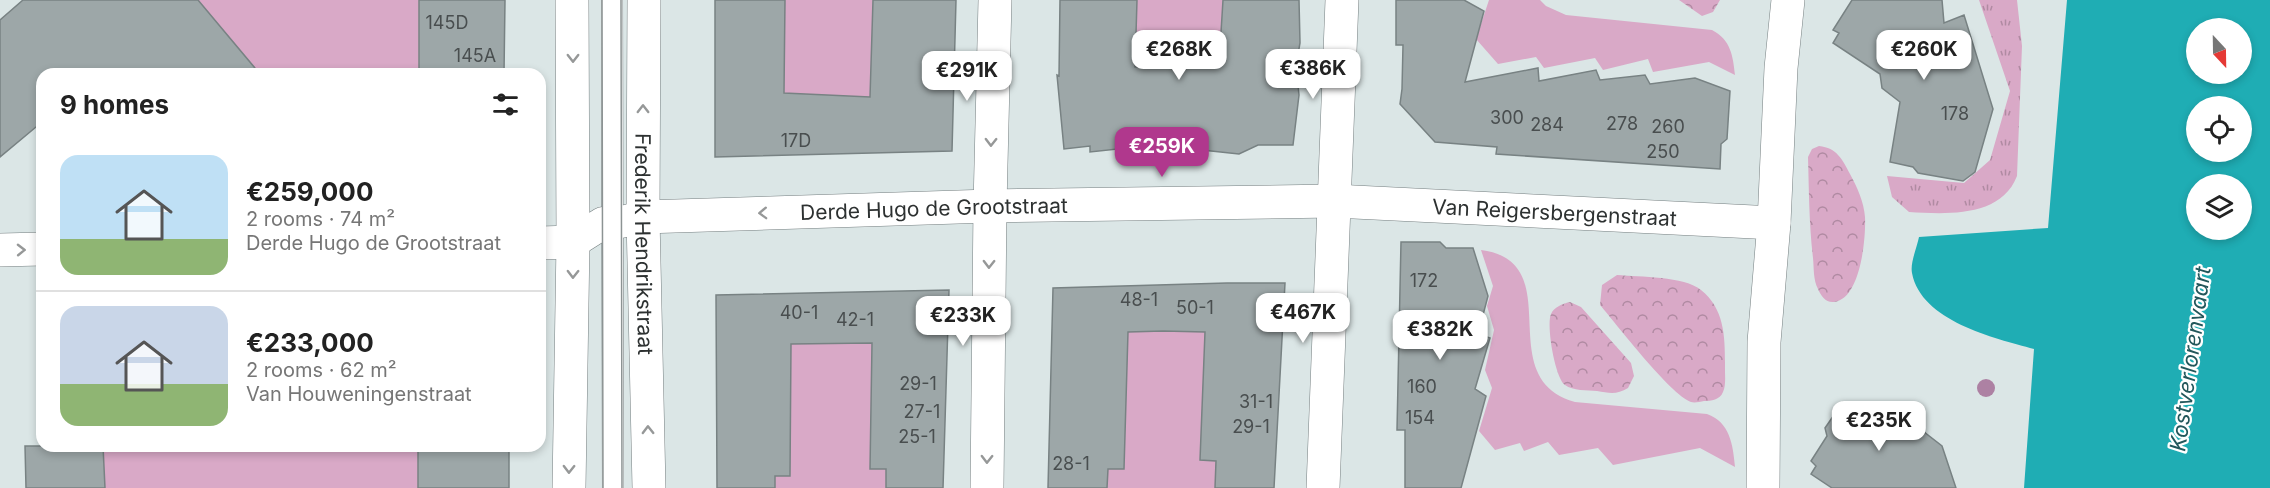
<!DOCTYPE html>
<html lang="en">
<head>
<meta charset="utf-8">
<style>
	:root { --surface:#fff; --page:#f2f2f2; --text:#222; --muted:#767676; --line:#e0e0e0; --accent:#b0388d }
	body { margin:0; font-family:Inter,sans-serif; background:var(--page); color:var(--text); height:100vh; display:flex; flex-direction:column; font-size:22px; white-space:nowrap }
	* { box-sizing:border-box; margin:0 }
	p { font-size:20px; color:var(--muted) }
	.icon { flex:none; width:33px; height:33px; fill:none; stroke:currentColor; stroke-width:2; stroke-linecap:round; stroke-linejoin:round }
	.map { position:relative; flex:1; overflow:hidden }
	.side { position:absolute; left:36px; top:68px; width:510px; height:384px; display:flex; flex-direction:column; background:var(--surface); border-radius:18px; box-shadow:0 3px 9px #0003 }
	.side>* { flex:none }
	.needle { width:39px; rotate:158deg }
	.tools { position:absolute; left:2186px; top:18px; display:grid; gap:12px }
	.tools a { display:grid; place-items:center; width:66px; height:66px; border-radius:50%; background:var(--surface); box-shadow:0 3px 9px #0003; font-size:30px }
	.price { position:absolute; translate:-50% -51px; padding:0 14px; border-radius:12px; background:#fff; color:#222; font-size:20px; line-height:39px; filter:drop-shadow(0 2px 3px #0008) }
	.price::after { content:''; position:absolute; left:50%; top:36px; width:18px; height:14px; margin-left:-9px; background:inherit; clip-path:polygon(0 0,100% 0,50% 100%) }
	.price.selected { background:var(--accent); color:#fff }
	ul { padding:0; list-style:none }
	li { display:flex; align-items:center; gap:18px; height:150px; padding:0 24px }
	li+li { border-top:2px solid var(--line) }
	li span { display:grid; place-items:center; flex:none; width:168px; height:120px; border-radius:18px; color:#555 }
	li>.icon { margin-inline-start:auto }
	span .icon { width:72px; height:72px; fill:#fffc; stroke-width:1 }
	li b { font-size:26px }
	h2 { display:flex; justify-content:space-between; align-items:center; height:72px; padding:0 24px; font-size:26px }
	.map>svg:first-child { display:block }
	.grass { fill:url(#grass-tufts) }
	.park { fill:url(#park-crowns) }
	.garden { fill:#d9a9c7 }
	.water { fill:#1fadb4; fill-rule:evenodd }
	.building { fill:#9da7a8; stroke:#788283; stroke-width:1.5 }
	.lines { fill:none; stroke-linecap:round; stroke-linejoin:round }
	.service-casing { stroke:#757f80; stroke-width:22 }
	.pedestrian-casing { stroke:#757f80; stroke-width:33 }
	.minor-casing { stroke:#757f80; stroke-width:34 }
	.tertiary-casing { stroke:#757f80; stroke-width:34 }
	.service { stroke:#fff; stroke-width:21 }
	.pedestrian { stroke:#fff; stroke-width:32 }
	.minor { stroke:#fff; stroke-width:33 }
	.tertiary { stroke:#fff; stroke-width:33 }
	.tram { stroke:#8c9393; stroke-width:1.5 }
	.tree { fill:#ad81a3 }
	.oneway { stroke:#969898 }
	.labels { text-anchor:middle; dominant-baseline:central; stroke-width:4.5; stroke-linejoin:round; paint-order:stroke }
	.number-label { font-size:18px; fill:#494e4f }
	.street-label { font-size:21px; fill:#2d3131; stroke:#fff }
	.water-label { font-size:22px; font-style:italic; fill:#22575b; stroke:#fff }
</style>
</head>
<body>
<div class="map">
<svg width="2270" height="488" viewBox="0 0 2270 488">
	<defs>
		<pattern id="grass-tufts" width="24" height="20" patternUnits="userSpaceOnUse" patternTransform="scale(1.5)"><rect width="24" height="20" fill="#d9a9c7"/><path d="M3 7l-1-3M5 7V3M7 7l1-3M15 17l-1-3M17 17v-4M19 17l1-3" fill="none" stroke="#b08aa2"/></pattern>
		<pattern id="park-crowns" width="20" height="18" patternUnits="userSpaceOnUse" patternTransform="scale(1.5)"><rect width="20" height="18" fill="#d9a9c7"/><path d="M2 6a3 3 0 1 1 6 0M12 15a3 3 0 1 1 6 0" fill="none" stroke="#b08aa2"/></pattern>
	</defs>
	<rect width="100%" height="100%" fill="#dbe6e6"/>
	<path class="grass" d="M1979 0H2017L2022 46 2017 176C2001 218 1946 214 1909 212L1892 197 1887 176 1964 183 1990 160 2010 91Z"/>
	<path class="park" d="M1679 0H1720L1713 12 1702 16Z
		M1819 146C1837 148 1842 159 1850 174 1857 187 1864 202 1865 217 1866 237 1861 299 1834 302 1826 303 1821 296 1818 289 1813 280 1814 268 1813 258 1809 224 1809 191 1808 157L1812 149Z
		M1617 275C1640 277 1684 276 1701 290 1726 310 1725 340 1725 370 1725 376 1726 386 1723 392 1720 400 1711 401 1704 401 1700 402 1694 403 1691 402 1670 394 1618 326 1600 305L1602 285Z
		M1570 302 1581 307 1631 363 1634 376 1628 388C1617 395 1609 393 1597 391 1587 390 1573 391 1565 385 1555 378 1546 325 1551 314 1554 307 1562 304 1570 302Z"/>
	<path class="garden" d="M181 0H454L450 73 175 74Z
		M766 0H893L888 105 765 112Z
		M1105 0H1259L1253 100 1102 106Z
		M1489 0H1540L1546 6 1566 15 1712 30C1731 40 1733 56 1735 75L1709 62 1653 72 1648 59 1603 70 1595 58 1544 68 1536 57 1498 64 1476 39Z
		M1481 250C1571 262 1489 378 1575 402L1707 414C1730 422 1733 445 1735 467L1700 448 1613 465 1598 448 1559 455 1548 442 1524 451 1520 443 1495 450 1479 431 1492 388 1485 370 1494 330 1487 306 1493 286Z
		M1107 309 1247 315 1234 488H1104Z
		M762 312 905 314 902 488H760Z
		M83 446H468L469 488H84Z"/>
	<path class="water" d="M2067 0H2270V488H2024L2034 349C1994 338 1921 321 1912 273 1910 263 1917 247 1919 237L2048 228ZM2196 28H2241V74H2196ZM2196 106H2241V152H2196ZM2196 184H2241V230H2196Z"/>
	<path class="building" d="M23 0H198L260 74H42V122L0 157V20Z
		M419 0H505L504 74H419Z
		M715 0H785L784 93 870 97 873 0H956L952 151 715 157Z
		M1060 0H1137L1135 67H1176L1219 65 1223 0H1299L1300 43 1296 66 1299 95 1293 145H1258L1239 154 1155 145 1090 152V146L1064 149 1057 75 1059 76Z
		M1396 0H1464L1484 11 1465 82 1538 68 1539 81 1596 70 1600 80 1645 75 1650 84 1695 78 1730 91 1727 139 1721 144 1720 169 1496 154 1497 147 1435 142 1400 104 1402 89 1403 45H1396Z
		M1852 0H1942L1944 23 1964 15 1993 109 1975 172 1963 181 1918 173 1913 167 1890 162 1900 102 1882 88 1880 74 1833 43 1839 33 1833 30Z
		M1401 242H1440L1446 248H1473L1488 296 1478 334 1490 338 1475 389 1486 396 1461 488H1405V430H1397Z
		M1227 283H1285L1274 488H1215L1216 461 1200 460 1205 332 1163 331 1128 332 1124 469H1108L1107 488H1048L1053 288Z
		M949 290 943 488H886V469H870L872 343 791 344 790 476H775V488H717L716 295Z
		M1843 402 1888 404 1942 446 1956 488H1832L1811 474 1816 466 1811 461 1827 436 1825 428Z
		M25 446H103L105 488H26Z
		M418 446H509V488H418Z"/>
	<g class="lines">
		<g class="service-casing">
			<path id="service" d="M612 0 613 488"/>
		</g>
		<g class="pedestrian-casing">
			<path id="pedestrian" d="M573 242 603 223 621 222 643 217"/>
		</g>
		<g class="minor-casing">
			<g id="minor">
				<path id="s1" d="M643 217 990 206 1334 201 1774 223"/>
				<path d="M540 243 573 242"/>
				<path d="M0 250 42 249"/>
				<path d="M987 488 990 206 995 0"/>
				<path d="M1323 488 1342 0"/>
				<path d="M1763 488 1764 342 1774 223 1781 68 1788 0"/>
			</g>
		</g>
		<g class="tertiary-casing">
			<g id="tertiary">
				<path id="s2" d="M644 0 643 217 649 488"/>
				<path d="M569 488 573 242 572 0"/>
			</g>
		</g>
		<use href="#service" class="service"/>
		<use href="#pedestrian" class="pedestrian"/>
		<use href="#minor" class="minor"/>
		<use href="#tertiary" class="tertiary"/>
		<path class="tram" d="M602 0 603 488
			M621 0 622 488"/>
	</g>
	<circle class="tree" cx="1986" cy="388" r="9"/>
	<defs><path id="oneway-chevron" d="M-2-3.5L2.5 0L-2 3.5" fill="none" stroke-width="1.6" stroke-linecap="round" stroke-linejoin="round" transform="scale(1.5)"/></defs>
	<g class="oneway">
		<use href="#oneway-chevron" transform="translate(573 58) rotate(90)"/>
		<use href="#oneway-chevron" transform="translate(643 109) rotate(-90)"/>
		<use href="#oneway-chevron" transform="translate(991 142) rotate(91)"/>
		<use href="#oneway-chevron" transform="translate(763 213) rotate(178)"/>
		<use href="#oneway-chevron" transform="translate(21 250) rotate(-1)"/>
		<use href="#oneway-chevron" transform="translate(989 264) rotate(91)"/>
		<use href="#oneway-chevron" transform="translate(573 274) rotate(91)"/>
		<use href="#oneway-chevron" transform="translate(648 430) rotate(-91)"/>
		<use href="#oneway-chevron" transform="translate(987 459) rotate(91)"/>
		<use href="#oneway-chevron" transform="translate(569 469) rotate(91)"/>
	</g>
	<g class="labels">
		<g class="number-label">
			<text x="447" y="22">145D</text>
			<text x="475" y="55">145A</text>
			<text x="1955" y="113">178</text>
			<text x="1507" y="117">300</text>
			<text x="1622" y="123">278</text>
			<text x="1547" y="124">284</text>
			<text x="1668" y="126">260</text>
			<text x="796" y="140">17D</text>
			<text x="1663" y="151">250</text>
			<text x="1424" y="280">172</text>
			<text x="1139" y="299">48-1</text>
			<text x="1195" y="307">50-1</text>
			<text x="799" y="312">40-1</text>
			<text x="855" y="319">42-1</text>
			<text x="918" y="383">29-1</text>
			<text x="1422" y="386">160</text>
			<text x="1256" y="401">31-1</text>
			<text x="922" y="411">27-1</text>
			<text x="1420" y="417">154</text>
			<text x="1251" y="426">29-1</text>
			<text x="917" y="436">25-1</text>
			<text x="1071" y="463">28-1</text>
		</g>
		<g class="street-label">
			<text stroke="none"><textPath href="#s1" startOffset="291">Derde Hugo de Grootstraat</textPath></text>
			<text stroke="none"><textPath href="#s1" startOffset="912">Van Reigersbergenstraat</textPath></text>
			<text stroke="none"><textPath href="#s2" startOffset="244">Frederik Hendrikstraat</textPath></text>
		</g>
		<g class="water-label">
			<text transform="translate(2190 359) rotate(-82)">Kostverlorenvaart</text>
		</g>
	</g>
</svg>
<div class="tools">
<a><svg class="needle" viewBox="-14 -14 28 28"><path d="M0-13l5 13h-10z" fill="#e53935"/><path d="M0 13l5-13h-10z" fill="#767676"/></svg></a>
<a><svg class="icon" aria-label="locate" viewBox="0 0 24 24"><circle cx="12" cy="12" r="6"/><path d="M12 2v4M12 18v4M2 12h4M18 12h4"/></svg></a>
<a><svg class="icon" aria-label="layers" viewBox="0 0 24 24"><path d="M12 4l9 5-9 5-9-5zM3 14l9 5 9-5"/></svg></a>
</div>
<b class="price" style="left:1179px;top:81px">€268K</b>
<b class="price" style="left:1924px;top:81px">€260K</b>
<b class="price" style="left:1313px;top:100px">€386K</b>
<b class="price" style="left:967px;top:102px">€291K</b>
<b class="price selected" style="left:1162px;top:178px">€259K</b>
<b class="price" style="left:1303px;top:344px">€467K</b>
<b class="price" style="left:963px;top:347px">€233K</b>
<b class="price" style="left:1440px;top:361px">€382K</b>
<b class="price" style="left:1879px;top:452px">€235K</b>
<section class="side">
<h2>9 homes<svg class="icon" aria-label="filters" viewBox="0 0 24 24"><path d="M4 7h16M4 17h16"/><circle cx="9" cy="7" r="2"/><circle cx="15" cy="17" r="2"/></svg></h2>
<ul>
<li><span style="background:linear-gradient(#bfe0f5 70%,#8fb573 0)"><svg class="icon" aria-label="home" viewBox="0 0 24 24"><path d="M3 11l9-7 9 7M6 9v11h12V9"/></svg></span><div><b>€259,000</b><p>2 rooms · 74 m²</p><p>Derde Hugo de Grootstraat</p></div></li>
<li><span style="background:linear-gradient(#c9d6e8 65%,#8fb573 0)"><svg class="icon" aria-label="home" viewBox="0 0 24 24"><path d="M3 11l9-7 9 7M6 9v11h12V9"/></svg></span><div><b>€233,000</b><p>2 rooms · 62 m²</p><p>Van Houweningenstraat</p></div></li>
</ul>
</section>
</div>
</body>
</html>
